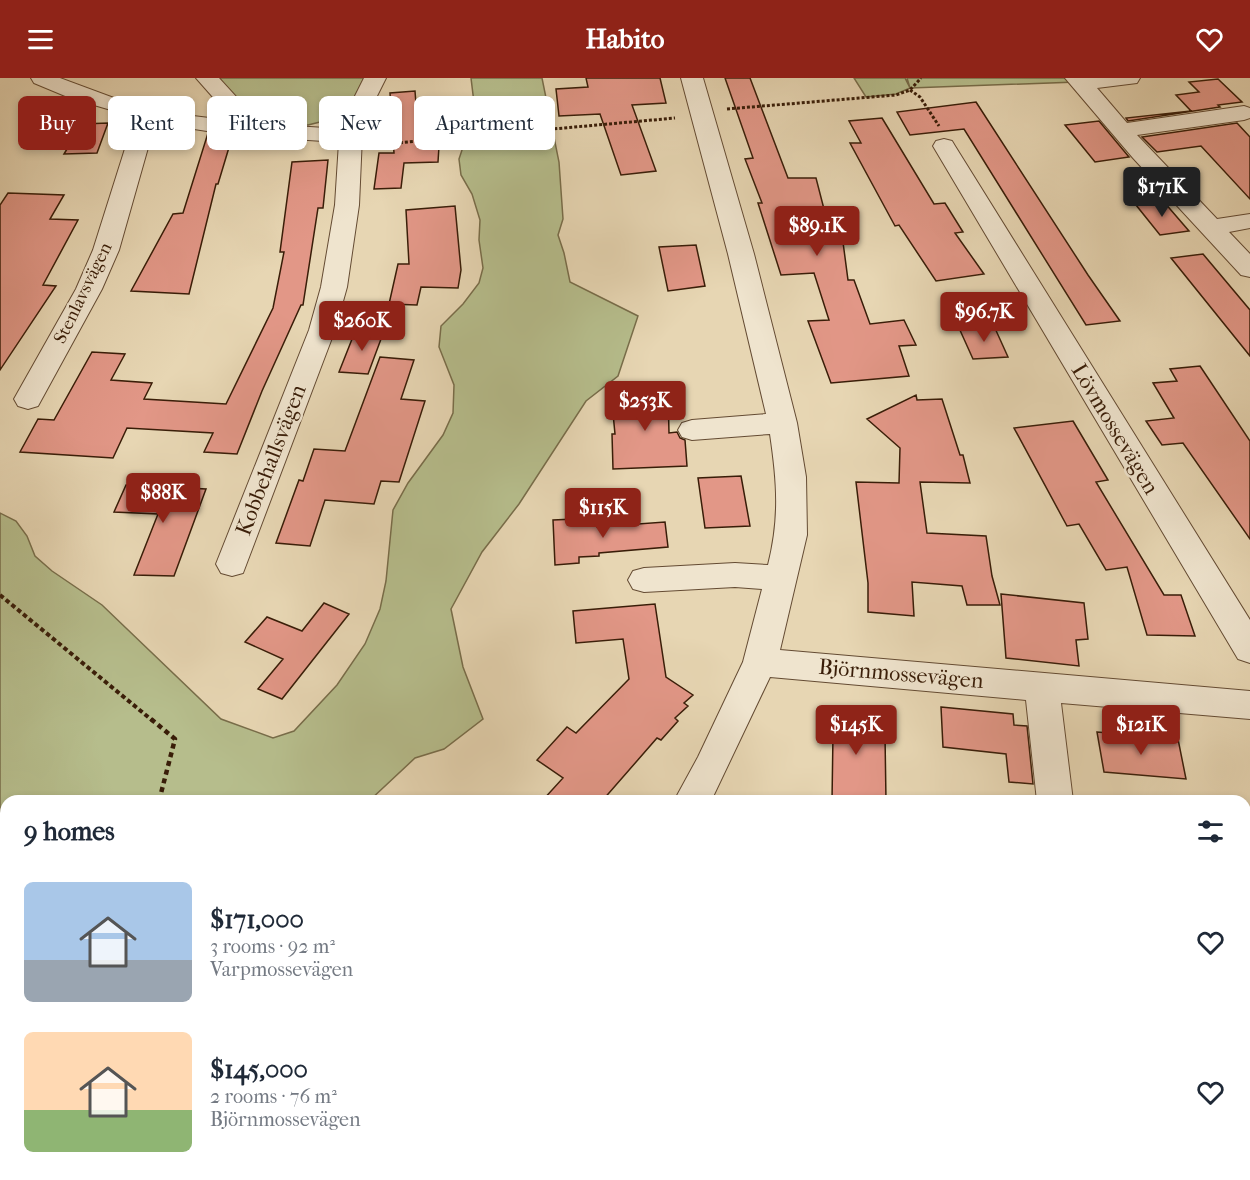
<!DOCTYPE html>
<html lang="en">
<head>
<meta charset="utf-8">
<style>
	:root { --surface:#fff; --page:#f2f2f3; --text:#1f2937; --muted:#747a83; --accent:#8f2418 }
	body { margin:0; font-family:"IM FELL French Canon",serif; background:var(--page); color:var(--text); height:100vh; display:flex; flex-direction:column; font-size:22px; white-space:nowrap }
	* { box-sizing:border-box; margin:0 }
	p { font-size:20px; color:var(--muted) }
	.icon { flex:none; width:33px; height:33px; fill:none; stroke:currentColor; stroke-width:2; stroke-linecap:round; stroke-linejoin:round }
	.map { position:relative; flex:1; overflow:hidden }
	.side { position:absolute; left:0px; top:717px; width:1251px; height:386px; display:flex; flex-direction:column; background:var(--surface); border-radius:18px 18px 0 0; box-shadow:0 3px 9px #0003 }
	.side>* { flex:none }
	.top-card { position:absolute; left:18px; top:18px; width:600px; height:54px; display:flex; gap:12px }
	.price { position:absolute; translate:-50% -51px; padding:0 14px; border-radius:6px; background:var(--accent); color:#fff; font-size:20px; line-height:39px; filter:drop-shadow(0 2px 3px #0008) }
	.price::after { content:''; position:absolute; left:50%; top:36px; width:18px; height:14px; margin-left:-9px; background:inherit; clip-path:polygon(0 0,100% 0,50% 100%) }
	.price.selected { background:#222; color:#fff }
	ul { padding:0; list-style:none }
	li { display:flex; align-items:center; gap:18px; height:150px; padding:0 24px }
	li span { display:grid; place-items:center; flex:none; width:168px; height:120px; border-radius:9px; color:#555 }
	li>.icon { margin-inline-start:auto }
	span .icon { width:72px; height:72px; fill:#fffc; stroke-width:1 }
	li b { font-size:26px }
	h2 { display:flex; justify-content:space-between; align-items:center; height:72px; padding:0 24px; font-size:26px }
	.chip { padding:0 21px; border-radius:9px; background:var(--surface); box-shadow:0 3px 9px #0003; font-size:21px; line-height:54px }
	.chip.selected { background:var(--accent); color:#fff }
	header { display:flex; justify-content:space-between; align-items:center; height:78px; padding:0 24px; background:var(--accent); color:#fff; font-size:27px; font-weight:700 }
	.map>svg:first-child { display:block }
	.green { fill:#b6bd8c; stroke:#786d4a; stroke-width:1.5 }
	.building { fill:#e29787; stroke:#391d08; stroke-width:1.5 }
	.lines { fill:none; stroke-linecap:round; stroke-linejoin:round }
	.minor-casing { stroke:#644b33; stroke-width:2 }
	.path-far2 { stroke:#391d08; stroke-width:3; stroke-dasharray:3 2; stroke-linecap:butt }
	.path-far1 { stroke:#391d08; stroke-width:4; stroke-dasharray:4.5 3; stroke-linecap:butt }
	.path { stroke:#391d08; stroke-width:4.5; stroke-dasharray:5 4; stroke-linecap:butt }
	.minor { fill:#efe4ce; fill-rule:evenodd }
	.labels { text-anchor:middle; dominant-baseline:central; stroke-width:5; stroke-linejoin:round; paint-order:stroke }
	.far-street-label { font-size:18px; fill:#391d08; stroke:#efe4ce }
	.street-label { font-size:22px; fill:#391d08; stroke:#efe4ce }
</style>
</head>
<body>
<header><svg class="icon" aria-label="menu" viewBox="0 0 24 24"><path d="M4 6h16M4 12h16M4 18h16"/></svg>Habito<svg class="icon" aria-label="heart" viewBox="0 0 24 24"><path d="M12 20l-8-8c-3-5 5-10 8-4 3-6 11-1 8 4z"/></svg></header>
<div class="map">
<svg width="1250" height="1102" viewBox="0 0 1250 1102">
	<rect width="100%" height="100%" fill="#e7d6b3"/>
	<filter id="stains"><feTurbulence type="fractalNoise" baseFrequency=".00333" numOctaves="4"/><feColorMatrix values="0 0 0 0 .2 0 0 0 0 .09 0 0 0 0 .02 0 0 0 .5 -.17"/></filter>
	<radialGradient id="worn" r=".72"><stop offset=".6" stop-color="#630" stop-opacity="0"/><stop offset="1" stop-color="#630" stop-opacity=".3"/></radialGradient>
	<path class="green" d="M216 0H367L359 18 345 31 328 42 308 47 256 45Z
		M471 0H542L559 84 563 141 558 157 564 175 570 204 638 238 618 298 586 323 519 426 482 474 451 531 463 589 483 641 444 671 415 680 369 723H6V1096H701L707 1102H0V435L16 443 27 458 35 478 52 493 102 527 221 641 273 660 294 653 337 607 365 566 380 531 386 503 393 432 408 405 443 357 453 335 454 307 439 269 441 248 463 226 479 205 483 190 479 162 480 142 472 116 461 97 459 81 475 33Z
		M854 0H905L910 10 907 0H1073L1076 4 910 10 896 16 866 19Z"/>
	<path class="building" d="M586 0H660L666 25 632 27 656 93 621 97 600 36 559 38 556 11 588 9Z
		M725 0H750L788 100H816L825 135 839 134 848 202H854L870 246 904 242 916 267 899 268 909 298 831 305 808 243 829 242 814 195 781 197 758 125H762L745 81 753 80Z
		M1218 1 1242 24 1218 27 1220 29 1128 43 1126 40 1191 33 1176 17 1199 14 1189 4Z
		M415 13 417 39 441 37 438 84 404 85 401 110 374 111 379 75H394L390 15Z
		M976 24 1088 197 1120 243 1086 247 964 51 910 57 897 34Z
		M882 40 934 126 945 125 963 154 955 155 984 196 936 203 899 147 895 148 850 65H861L849 43Z
		M1099 43 1129 79 1095 84 1065 47Z
		M108 45 97 75 64 76 82 46Z
		M1237 45 1250 59V121L1201 68 1157 74 1142 59Z
		M208 55 224 58 223 65 230 66 218 106H216L189 216 131 213 173 136 183 135Z
		M328 82 323 130H318L303 227H301L262 313 237 376 204 374 213 355 127 350 113 380 20 374 38 341 54 342 92 274 125 276 111 302 152 305 144 321 226 326 273 230 284 174H280L292 84Z
		M8 115 64 117 50 141 78 142 43 207 56 208 0 292V127Z
		M1164 124 1189 153 1160 157 1136 127Z
		M455 128 461 192 458 210 421 209 417 227 389 226 398 186H409L406 132Z
		M696 167 705 208 668 213 659 169Z
		M1203 176 1250 232V278L1171 180Z
		M994 248 1008 279 973 281 959 250Z
		M356 251 384 253 368 296 339 294Z
		M380 279 414 282 401 321 425 323 399 404 381 403 374 426 325 422 310 468 276 465 299 402 303 403 314 371 345 373Z
		M1200 288 1250 363V461L1183 365 1162 367 1146 343 1174 340 1153 305 1177 303 1170 291Z
		M620 313H668L669 355 677 354 680 360 685 362 687 388 613 391 612 356H615L612 325 620 320Z
		M916 317 917 322 942 321 960 377H963L970 405 920 404 927 455 986 458 992 498 1000 527H967L962 508 912 504 914 538 868 534V505L856 404 899 405 900 370 867 341Z
		M1073 343 1108 402 1096 404 1164 517H1181L1195 558 1147 557 1127 489 1106 492 1079 446 1067 448 1014 350Z
		M741 398 750 448 705 450 698 400Z
		M126 407 206 411 174 498 134 497 158 436 114 434Z
		M597 440V449L665 444 668 469 599 475V478L579 479V485L555 487 553 442Z
		M1001 516 1084 525 1088 561 1076 562 1079 588 1006 580Z
		M324 525 349 536 282 621 258 611 283 581 245 564 267 539 302 553Z
		M655 526 666 599 693 617 684 625 688 628 675 640 678 643 661 662 657 660 602 723H542L563 700 537 682 567 649 576 655 629 601 623 561 576 565 573 533Z
		M941 629 1013 636 1014 647 1027 648 1033 706 1009 704 1006 676 943 669Z
		M821 630 871 635V656L885 657 886 723H832L833 656 821 655Z
		M1097 654 1178 661 1186 701 1104 694Z"/>
	<g class="lines">
		<g class="minor-casing">
			<path id="minor" d="M31 0H60L122 23 193 38 234 43 196 0H219L261 46 342 51 351 26 364 0H386L373 26 362 58 359 127 347 209 335 252 243 495 232 498 221 495 216 486 309 252 321 209 335 127 339 64 233 57 155 45 119 172 102 211 38 328 28 331 18 328 14 321 76 211 93 172 135 39 70 20 34 5Z
				M681 0H703L754 176 797 345 806 399 807 457 780 572 1250 613V641L1061 625 1073 723H1037L1026 622 770 599 711 723H674L698 679 743 584 762 511 735 509 644 514 633 511 628 502 633 493 644 490 735 485 768 487C780 440 777 403 770 356L692 362 682 359 678 352 682 345 692 342 766 336 728 176Z
				M1065 0H1140L1137 5 1097 10 1127 45 1244 28 1250 30V40L1244 42 1137 57 1217 141 1250 136V150L1229 154 1250 176V199L1241 197 1133 80Z
				M944 61 952 63 955 68 1250 542V585L1238 581 933 68 936 63Z
				M701 1096H749L751 1102H703Z"/>
		</g>
		<path class="path-far2" d="M910 12 920 19 939 48
			M727 31 896 17 910 12 921 0
			M375 67 675 40"/>
		<path class="path-far1" d="M0 517 153 643"/>
		<path class="path" d="M151 641 175 661 159 723
			M0 779 6 783
			M43 1102 45 1096
			M392 1102 399 1096"/>
		<use href="#minor" class="minor"/>
	</g>
	<g class="labels">
		<g class="far-street-label">
			<text transform="translate(83 215) rotate(-64)">Stenlavsvägen</text>
		</g>
		<g class="street-label">
			<text transform="translate(1115 351) rotate(59)">Lövmossevägen</text>
			<text transform="translate(271 382) rotate(-69)">Kobbehallsvägen</text>
			<text transform="translate(901 596) rotate(5)">Björnmossevägen</text>
		</g>
	</g>
	<rect width="100%" height="100%" filter="url(#stains)"/>
	<rect width="100%" height="100%" fill="url(#worn)"/>
</svg>
<b class="price selected" style="left:1162px;top:140px">$171K</b>
<b class="price" style="left:817px;top:179px">$89.1K</b>
<b class="price" style="left:984px;top:265px">$96.7K</b>
<b class="price" style="left:362px;top:274px">$260K</b>
<b class="price" style="left:645px;top:354px">$253K</b>
<b class="price" style="left:163px;top:446px">$88K</b>
<b class="price" style="left:603px;top:461px">$115K</b>
<b class="price" style="left:856px;top:678px">$145K</b>
<b class="price" style="left:1141px;top:678px">$121K</b>
<div class="top-card">
<a class="chip selected">Buy</a>
<a class="chip">Rent</a>
<a class="chip">Filters</a>
<a class="chip">New</a>
<a class="chip">Apartment</a>
</div>
<section class="side">
<h2>9 homes<svg class="icon" aria-label="filters" viewBox="0 0 24 24"><path d="M4 7h16M4 17h16"/><circle cx="9" cy="7" r="2"/><circle cx="15" cy="17" r="2"/></svg></h2>
<ul>
<li><span style="background:linear-gradient(#a9c7e8 65%,#9aa5b1 0)"><svg class="icon" aria-label="home" viewBox="0 0 24 24"><path d="M3 11l9-7 9 7M6 9v11h12V9"/></svg></span><div><b>$171,000</b><p>3 rooms · 92 m²</p><p>Varpmossevägen</p></div><svg class="icon" aria-label="heart" viewBox="0 0 24 24"><path d="M12 20l-8-8c-3-5 5-10 8-4 3-6 11-1 8 4z"/></svg></li>
<li><span style="background:linear-gradient(#ffd9b3 65%,#8fb573 0)"><svg class="icon" aria-label="home" viewBox="0 0 24 24"><path d="M3 11l9-7 9 7M6 9v11h12V9"/></svg></span><div><b>$145,000</b><p>2 rooms · 76 m²</p><p>Björnmossevägen</p></div><svg class="icon" aria-label="heart" viewBox="0 0 24 24"><path d="M12 20l-8-8c-3-5 5-10 8-4 3-6 11-1 8 4z"/></svg></li>
</ul>
</section>
</div>
</body>
</html>
